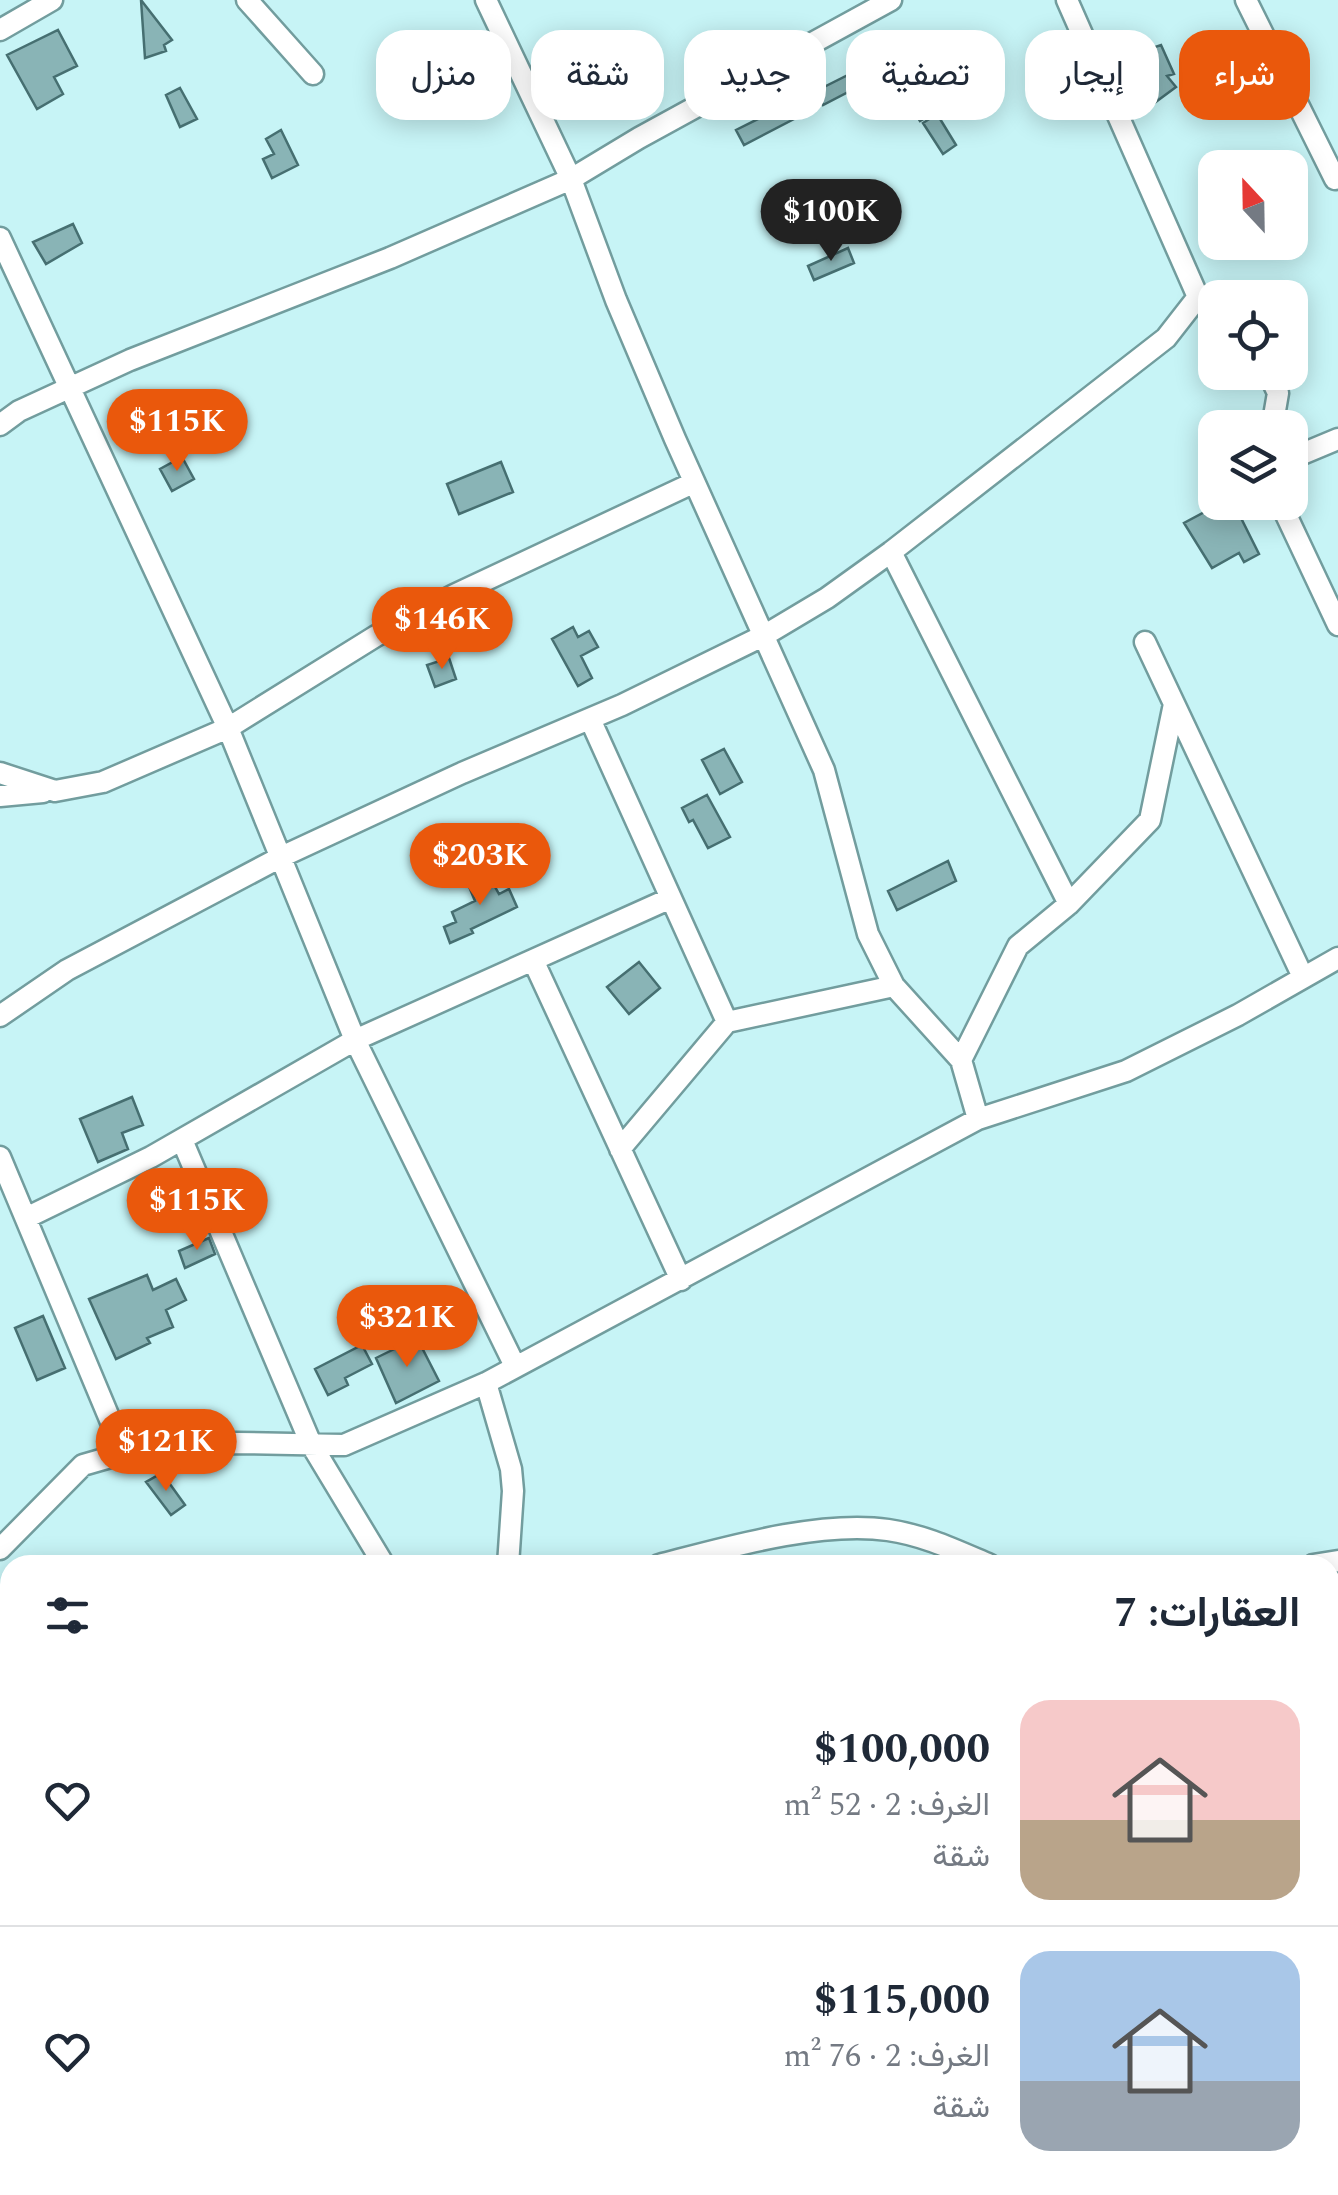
<!DOCTYPE html>
<html lang="ar">
<head>
<meta charset="utf-8">
<style>
	:root { --surface:#fff; --page:#f6f6f7; --text:#1f2937; --muted:#747a83; --line:#e0e1e3; --accent:#ea580c }
	body { margin:0; font-family:Spectral,Vazirmatn,serif; background:var(--page); color:var(--text); direction:rtl; height:100vh; display:flex; flex-direction:column; font-size:38px; white-space:nowrap }
	* { box-sizing:border-box; margin:0 }
	p { font-size:32px; color:var(--muted) }
	.icon { flex:none; width:55px; height:55px; fill:none; stroke:currentColor; stroke-width:2; stroke-linecap:round; stroke-linejoin:round }
	.map { position:relative; flex:1; overflow:hidden; direction:ltr }
	.side { position:absolute; left:0px; top:1555px; width:1340px; height:640px; display:flex; flex-direction:column; background:var(--surface); border-radius:30px 30px 0 0; box-shadow:0 5px 25px #0003; direction:rtl }
	.side>* { flex:none }
	.guide { position:absolute; left:30px; top:30px; width:1280px; height:90px; direction:rtl; display:flex; gap:20px }
	.needle { width:65px; rotate:338deg }
	.controls { position:absolute; left:1198px; top:150px; display:grid; gap:20px }
	.controls a { display:grid; place-items:center; width:110px; height:110px; border-radius:20px; background:var(--surface); box-shadow:0 5px 25px #0003; font-size:50px }
	.price { position:absolute; translate:-50% -85px; padding:0 22px; border-radius:35px; background:var(--accent); color:#fff; font-size:32px; line-height:65px; filter:drop-shadow(0 2px 5px #0008) }
	.price::after { content:''; position:absolute; left:50%; top:60px; width:30px; height:22px; margin-left:-15px; background:inherit; clip-path:polygon(0 0,100% 0,50% 100%) }
	.price.selected { background:#222; color:#fff }
	ul { padding:0; list-style:none }
	li { display:flex; align-items:center; gap:30px; height:250px; padding:0 40px }
	li+li { border-top:2px solid var(--line) }
	li span { display:grid; place-items:center; flex:none; width:280px; height:200px; border-radius:30px; color:#555 }
	li>.icon { margin-inline-start:auto }
	span .icon { width:120px; height:120px; fill:#fffc; stroke-width:1 }
	li b { font-size:42px }
	h2 { display:flex; justify-content:space-between; align-items:center; height:120px; padding:0 40px; font-size:42px }
	.chip { padding:0 35px; border-radius:30px; background:var(--surface); box-shadow:0 5px 25px #0003; font-size:35px; line-height:90px }
	.chip.selected { background:var(--accent); color:#fff }
	.map>svg:first-child { display:block }
	.green { fill:#97dfe2 }
	.water { fill:#439da2 }
	.building { fill:#89b4b6; stroke:#466f71; stroke-width:2.5 }
	.lines { fill:none; stroke-linecap:round; stroke-linejoin:round }
	.minor-casing { stroke:#729d9e; stroke-width:25 }
	.minor { stroke:#fff; stroke-width:20 }
</style>
</head>
<body>
<div class="map">
<svg width="1338" height="2195" viewBox="0 0 1338 2195">
	<rect width="100%" height="100%" fill="#c7f4f6"/>
	<path class="green" d="M1338 1692V2195H616L599 2185H1330V1698Z"/>
	<path class="water" d="M0 1698 10 1706V2185H599L616 2195H0Z"/>
	<path class="building" d="M141 0 172 40 164 45 166 51 145 58Z
		M58 30 77 66 54 77 63 94 37 109 7 55Z
		M1161 45 1174 74 1167 76 1176 87 1153 104 1141 90 1131 55Z
		M870 64 877 77 823 105 816 91Z
		M904 64 933 113 920 121 889 74Z
		M180 88 197 119 180 127 166 95Z
		M812 92 819 106 744 145 736 130Z
		M937 114 956 145 943 154 923 123Z
		M281 130 298 165 272 178 263 159 274 154 266 139Z
		M73 224 82 243 46 264 33 242Z
		M848 248 854 263 814 280 808 266Z
		M182 457 194 479 172 491 160 469Z
		M501 462 513 492 459 514 447 484Z
		M1209 502H1233L1259 554 1244 562 1239 553 1212 568 1184 523 1212 508Z
		M573 627 578 637 589 631 598 647 581 656 592 678 578 686 552 639Z
		M449 658 456 679 435 687 427 665Z
		M724 749 742 782 720 794 702 760Z
		M707 795 730 837 708 848 693 820 689 822 682 808Z
		M948 861 956 881 897 910 888 891Z
		M488 874 499 894 509 889 517 907 471 929 473 933 450 943 444 927 456 922 452 912 475 901 468 884Z
		M639 962 660 988 629 1014 607 987Z
		M132 1097 143 1125 122 1133 128 1149 98 1162 80 1119Z
		M209 1238 215 1254 185 1268 179 1251Z
		M147 1275 153 1290 176 1279 186 1300 166 1310 173 1327 147 1338 150 1343 116 1359 89 1299Z
		M43 1316 65 1368 37 1380 15 1328Z
		M417 1338 439 1381 396 1403 376 1358Z
		M362 1345 372 1364 345 1378 348 1385 328 1395 315 1369Z
		M162 1473 185 1505 171 1515 146 1482Z"/>
	<g class="lines">
		<g class="minor-casing">
			<path id="minor" d="M247 0 313 74
				M486 0 571 179 616 300 675 439 824 770 868 934 894 986 961 1060 978 1119
				M1067 0 1198 297 1215 308
				M1246 0 1335 179
				M0 30 52 0
				M0 238 228 728 355 1040 515 1366
				M1268 372 1278 393 1272 428
				M0 425 19 411 130 360 390 258 571 179 639 138 891 0
				M1290 459 1338 439
				M1280 502 1338 625
				M891 552 1069 904
				M1145 642 1303 977
				M590 719 727 1022
				M0 773 55 791 103 782 228 728 376 636 454 595 693 483
				M0 796 43 792
				M533 960 681 1280
				M0 1016 67 970 281 857 462 773 622 705 765 635 827 598 891 552 1166 338 1198 297
				M961 1060 1018 946 1069 904 1150 820 1174 704
				M182 1140 311 1444 384 1565
				M620 1149 727 1022 894 986
				M0 1157 124 1453
				M26 1218 151 1157 355 1040 671 898
				M486 1383 511 1469 513 1491 508 1565
				M0 1549 83 1465 149 1446 237 1443 344 1445 486 1383 978 1119 1126 1071 1238 1015 1338 958
				M659 1565C725 1548 820 1520 888 1530 924 1535 957 1551 990 1565
				M1313 1565 1338 1561
				M0 1773 10 1770
				M781 2185 787 2195
				M816 2195 824 2185"/>
		</g>
		<use href="#minor" class="minor"/>
	</g>
</svg>
<div class="controls">
<a><svg class="needle" viewBox="-14 -14 28 28"><path d="M0-13l5 13h-10z" fill="#e53935"/><path d="M0 13l5-13h-10z" fill="#747a83"/></svg></a>
<a><svg class="icon" aria-label="locate" viewBox="0 0 24 24"><circle cx="12" cy="12" r="6"/><path d="M12 2v4M12 18v4M2 12h4M18 12h4"/></svg></a>
<a><svg class="icon" aria-label="layers" viewBox="0 0 24 24"><path d="M12 4l9 5-9 5-9-5zM3 14l9 5 9-5"/></svg></a>
</div>
<b class="price selected" style="left:831px;top:264px">$100K</b>
<b class="price" style="left:177px;top:474px">$115K</b>
<b class="price" style="left:442px;top:672px">$146K</b>
<b class="price" style="left:480px;top:908px">$203K</b>
<b class="price" style="left:197px;top:1253px">$115K</b>
<b class="price" style="left:407px;top:1370px">$321K</b>
<b class="price" style="left:166px;top:1494px">$121K</b>
<div class="guide">
<a class="chip selected">شراء</a>
<a class="chip">إيجار</a>
<a class="chip">تصفية</a>
<a class="chip">جديد</a>
<a class="chip">شقة</a>
<a class="chip">منزل</a>
</div>
<section class="side">
<h2>العقارات: 7<svg class="icon" aria-label="filters" viewBox="0 0 24 24"><path d="M4 7h16M4 17h16"/><circle cx="9" cy="7" r="2"/><circle cx="15" cy="17" r="2"/></svg></h2>
<ul>
<li><span style="background:linear-gradient(#f6c9c9 60%,#b9a48a 0)"><svg class="icon" aria-label="home" viewBox="0 0 24 24"><path d="M3 11l9-7 9 7M6 9v11h12V9"/></svg></span><div><b>$100,000</b><p>الغرف: 2 · 52 m²</p><p>شقة</p></div><svg class="icon" aria-label="heart" viewBox="0 0 24 24"><path d="M12 20l-8-8c-3-5 5-10 8-4 3-6 11-1 8 4z"/></svg></li>
<li><span style="background:linear-gradient(#a9c7e8 65%,#9aa5b1 0)"><svg class="icon" aria-label="home" viewBox="0 0 24 24"><path d="M3 11l9-7 9 7M6 9v11h12V9"/></svg></span><div><b>$115,000</b><p>الغرف: 2 · 76 m²</p><p>شقة</p></div><svg class="icon" aria-label="heart" viewBox="0 0 24 24"><path d="M12 20l-8-8c-3-5 5-10 8-4 3-6 11-1 8 4z"/></svg></li>
</ul>
</section>
</div>
</body>
</html>
